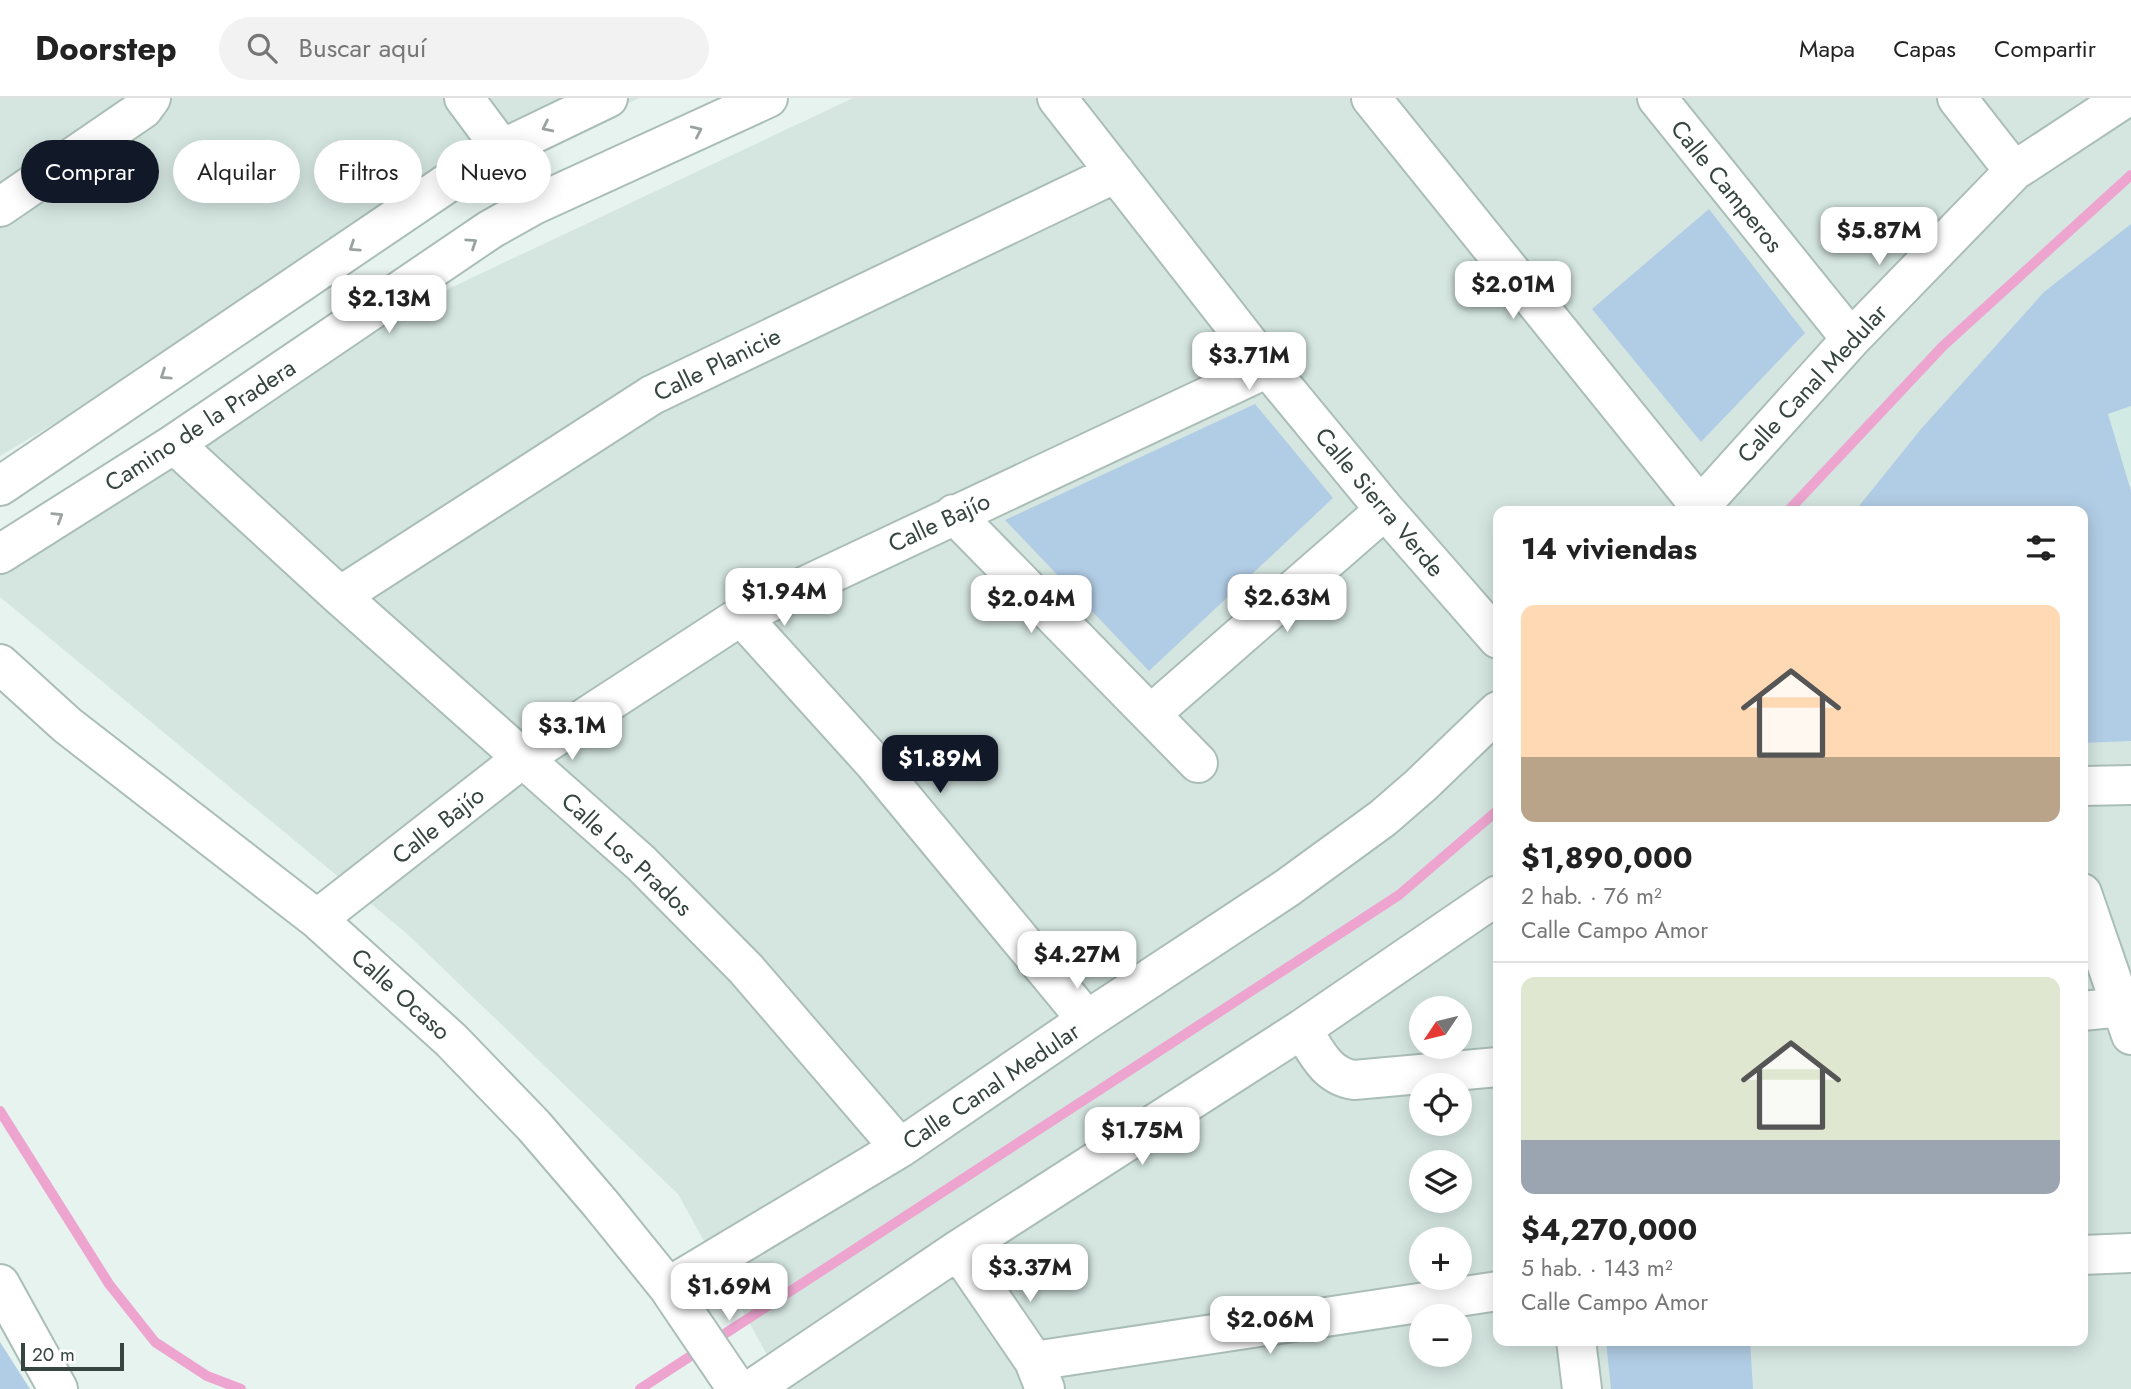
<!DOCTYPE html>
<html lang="es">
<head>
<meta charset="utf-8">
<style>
	:root { --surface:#fff; --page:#f2f2f2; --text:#222; --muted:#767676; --line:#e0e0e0; --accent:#111827 }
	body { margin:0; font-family:Jost,sans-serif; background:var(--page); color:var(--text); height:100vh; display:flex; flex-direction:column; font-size:26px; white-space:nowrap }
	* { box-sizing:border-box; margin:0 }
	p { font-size:23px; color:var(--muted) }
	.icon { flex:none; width:38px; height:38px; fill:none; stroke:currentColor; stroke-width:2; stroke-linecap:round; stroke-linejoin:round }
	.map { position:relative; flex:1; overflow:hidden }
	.panel { position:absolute; left:1493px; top:408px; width:595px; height:840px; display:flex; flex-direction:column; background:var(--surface); border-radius:14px; box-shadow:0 4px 18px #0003 }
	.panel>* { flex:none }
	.guide { position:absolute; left:21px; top:42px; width:665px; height:63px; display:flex; gap:14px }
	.needle { width:46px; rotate:235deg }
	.buttons { position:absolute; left:1409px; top:898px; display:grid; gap:14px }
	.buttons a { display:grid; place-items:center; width:63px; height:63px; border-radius:50%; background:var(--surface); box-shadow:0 4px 18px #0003; font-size:35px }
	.scale { position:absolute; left:21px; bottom:18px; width:103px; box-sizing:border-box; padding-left:7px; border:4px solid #364540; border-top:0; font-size:19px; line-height:24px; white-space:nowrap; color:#364540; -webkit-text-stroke:5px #fff; paint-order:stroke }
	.price { position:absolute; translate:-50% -60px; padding:0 16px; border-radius:14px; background:#fff; color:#222; font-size:23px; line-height:46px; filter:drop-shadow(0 2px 4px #0008) }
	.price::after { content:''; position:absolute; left:50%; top:42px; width:21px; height:16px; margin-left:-10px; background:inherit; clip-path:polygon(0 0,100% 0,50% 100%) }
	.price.on { background:var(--accent); color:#fff }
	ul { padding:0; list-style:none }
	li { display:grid; align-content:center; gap:14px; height:371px; padding:0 28px }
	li+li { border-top:2px solid var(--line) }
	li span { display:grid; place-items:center; height:217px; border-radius:14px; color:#555 }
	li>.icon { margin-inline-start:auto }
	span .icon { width:126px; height:126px; fill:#fffc; stroke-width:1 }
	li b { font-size:30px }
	h2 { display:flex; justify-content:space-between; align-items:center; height:84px; padding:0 28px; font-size:30px }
	.pill { padding:0 24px; border-radius:32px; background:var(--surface); box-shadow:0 4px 18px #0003; font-size:24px; line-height:63px }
	.pill.on { background:var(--accent); color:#fff }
	header { display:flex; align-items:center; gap:42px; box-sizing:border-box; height:98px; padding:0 35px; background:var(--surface); border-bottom:2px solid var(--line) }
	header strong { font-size:33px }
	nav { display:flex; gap:38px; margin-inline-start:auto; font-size:24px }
	.search { width:490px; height:63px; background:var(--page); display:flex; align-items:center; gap:18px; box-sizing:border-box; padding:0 24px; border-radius:38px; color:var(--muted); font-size:26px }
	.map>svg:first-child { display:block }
	.residential { fill:#d5e6e1; fill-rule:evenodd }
	.education { fill:#d1ebe4 }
	.green { fill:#b1cde5 }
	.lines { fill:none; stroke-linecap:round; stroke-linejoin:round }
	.stream { stroke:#eda5cf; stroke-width:10 }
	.minor-casing { stroke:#aabeb7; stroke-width:42 }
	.minor { stroke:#fff; stroke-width:38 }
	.oneway { stroke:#9aa2a0 }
	.labels { text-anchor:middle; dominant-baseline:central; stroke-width:5; stroke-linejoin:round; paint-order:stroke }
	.street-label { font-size:24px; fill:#364540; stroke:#fff }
</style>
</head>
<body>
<header>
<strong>Doorstep</strong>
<div class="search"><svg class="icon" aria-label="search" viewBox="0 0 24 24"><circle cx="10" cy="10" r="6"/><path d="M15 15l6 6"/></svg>Buscar aquí</div>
<nav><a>Mapa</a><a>Capas</a><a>Compartir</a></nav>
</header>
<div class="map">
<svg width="2131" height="1291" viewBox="0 0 2131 1291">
	<rect width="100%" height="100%" fill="#e7f3ef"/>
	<path class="residential" d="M0 0H639L406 116 0 358Z
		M853 0H2131V1291H786L678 1096 405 834 0 499V460L376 225ZM1498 413H2082V1242H1498ZM1421 910H1460V948H1421ZM1421 987H1460V1026H1421ZM1421 1064H1460V1102H1421ZM1421 1141H1460V1180H1421ZM1421 1218H1460V1256H1421Z"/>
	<path class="education" d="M2131 308V393L2108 315Z"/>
	<path class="green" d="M1709 111 1805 235 1701 344 1592 211Z
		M2131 126V308L2108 316 2131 393V643L2083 645 2082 413H1855L1921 331 2044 194Z
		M1255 306 1333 400 1149 573 1005 422Z
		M1606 1243H1750L1753 1291H1611Z
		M0 1244 30 1291H0Z"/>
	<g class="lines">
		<path class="stream" d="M1788 413 1943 248 2131 77
			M0 1013 109 1186 155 1244 207 1278 241 1291
			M640 1291 1399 797 1498 712"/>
		<g class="minor-casing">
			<path id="minor" d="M464 0 502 51
				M1057 0 1268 270 1385 412 1498 541
				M1371 0 1700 408
				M1657 0 1851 241
				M1957 0 2014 73
				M0 109 143 11 151 0
				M174 346 340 498 641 765 746 871 900 1050
				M0 388 458 78 502 51 608 0
				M1696 413 1851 241 2014 73 2125 0
				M954 416 1198 665
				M0 456 174 346 491 131 534 107 768 0
				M340 498 652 297 1116 75
				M741 518 874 665 1087 922
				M0 566 67 627 317 821 451 942 534 1028 600 1105 668 1189 737 1291
				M1151 616 1385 412
				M2082 688 2131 687
				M2082 795 2131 937
				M317 821 523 660 741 518 1268 270
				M2082 913 2122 909
				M1302 931C1316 953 1326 978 1354 982L1498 969
				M958 1152 1034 1263 1045 1291
				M2082 1157 2131 1155
				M0 1186 58 1291
				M668 1189 900 1050 1087 922 1287 790 1383 720 1421 687 1498 613
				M1576 1242 1582 1291
				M1034 1263 1498 1193
				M752 1291 958 1152 1302 931 1498 797"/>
		</g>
		<use href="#minor" class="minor"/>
	</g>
	<defs><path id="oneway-chevron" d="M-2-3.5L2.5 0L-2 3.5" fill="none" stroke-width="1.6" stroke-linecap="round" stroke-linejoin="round" transform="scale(1.75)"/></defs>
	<g class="oneway">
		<use href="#oneway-chevron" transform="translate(547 29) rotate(154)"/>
		<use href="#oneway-chevron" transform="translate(697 33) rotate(-25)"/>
		<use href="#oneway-chevron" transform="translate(472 145) rotate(-34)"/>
		<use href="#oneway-chevron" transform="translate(354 149) rotate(146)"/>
		<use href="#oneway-chevron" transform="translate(165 277) rotate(146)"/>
		<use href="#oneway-chevron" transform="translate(58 419) rotate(-32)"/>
	</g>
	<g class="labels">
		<g class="street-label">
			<text transform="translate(1727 88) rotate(51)">Calle Camperos</text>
			<text transform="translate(717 266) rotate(-26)">Calle Planicie</text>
			<text transform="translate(1812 285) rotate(-47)">Calle Canal Medular</text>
			<text transform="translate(200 327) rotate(-33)">Camino de la Pradera</text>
			<text transform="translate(1380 404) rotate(50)">Calle Sierra Verde</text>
			<text transform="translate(939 424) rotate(-25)">Calle Bajío</text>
			<text transform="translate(438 727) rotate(-38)">Calle Bajío</text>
			<text transform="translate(627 756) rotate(43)">Calle Los Prados</text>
			<text transform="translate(401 896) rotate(42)">Calle Ocaso</text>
			<text transform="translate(991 988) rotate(-34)">Calle Canal Medular</text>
		</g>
	</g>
</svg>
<div class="buttons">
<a><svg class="needle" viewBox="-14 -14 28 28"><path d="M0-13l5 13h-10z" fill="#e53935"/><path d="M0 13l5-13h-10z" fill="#767676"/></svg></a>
<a><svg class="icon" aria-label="locate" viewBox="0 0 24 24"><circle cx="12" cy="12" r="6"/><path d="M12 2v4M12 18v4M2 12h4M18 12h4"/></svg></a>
<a><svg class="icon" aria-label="layers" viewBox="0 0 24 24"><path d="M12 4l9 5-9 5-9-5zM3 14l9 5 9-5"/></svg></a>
<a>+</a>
<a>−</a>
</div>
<div class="scale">20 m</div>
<b class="price" style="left:1879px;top:169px">$5.87M</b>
<b class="price" style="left:1513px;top:223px">$2.01M</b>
<b class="price" style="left:389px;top:237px">$2.13M</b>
<b class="price" style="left:1249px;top:294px">$3.71M</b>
<b class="price" style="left:784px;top:530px">$1.94M</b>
<b class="price" style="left:1287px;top:536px">$2.63M</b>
<b class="price" style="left:1031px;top:537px">$2.04M</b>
<b class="price" style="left:572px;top:664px">$3.1M</b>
<b class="price on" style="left:940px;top:697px">$1.89M</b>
<b class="price" style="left:1077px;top:893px">$4.27M</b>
<b class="price" style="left:1142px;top:1069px">$1.75M</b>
<b class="price" style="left:1030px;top:1206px">$3.37M</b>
<b class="price" style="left:729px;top:1225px">$1.69M</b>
<b class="price" style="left:1270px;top:1258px">$2.06M</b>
<div class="guide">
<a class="pill on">Comprar</a>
<a class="pill">Alquilar</a>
<a class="pill">Filtros</a>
<a class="pill">Nuevo</a>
</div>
<section class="panel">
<h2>14 viviendas<svg class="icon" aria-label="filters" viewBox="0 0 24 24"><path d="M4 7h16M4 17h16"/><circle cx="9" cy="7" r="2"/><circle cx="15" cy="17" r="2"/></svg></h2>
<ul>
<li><span style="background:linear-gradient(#ffd9b3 70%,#b9a48a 0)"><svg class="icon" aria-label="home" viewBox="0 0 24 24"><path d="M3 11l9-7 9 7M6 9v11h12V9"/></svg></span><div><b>$1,890,000</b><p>2 hab. · 76 m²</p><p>Calle Campo Amor</p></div></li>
<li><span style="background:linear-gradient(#dfe7d0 75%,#9aa5b1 0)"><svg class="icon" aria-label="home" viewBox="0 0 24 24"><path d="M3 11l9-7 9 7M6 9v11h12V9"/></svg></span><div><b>$4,270,000</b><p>5 hab. · 143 m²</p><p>Calle Campo Amor</p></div></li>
</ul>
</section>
</div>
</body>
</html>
